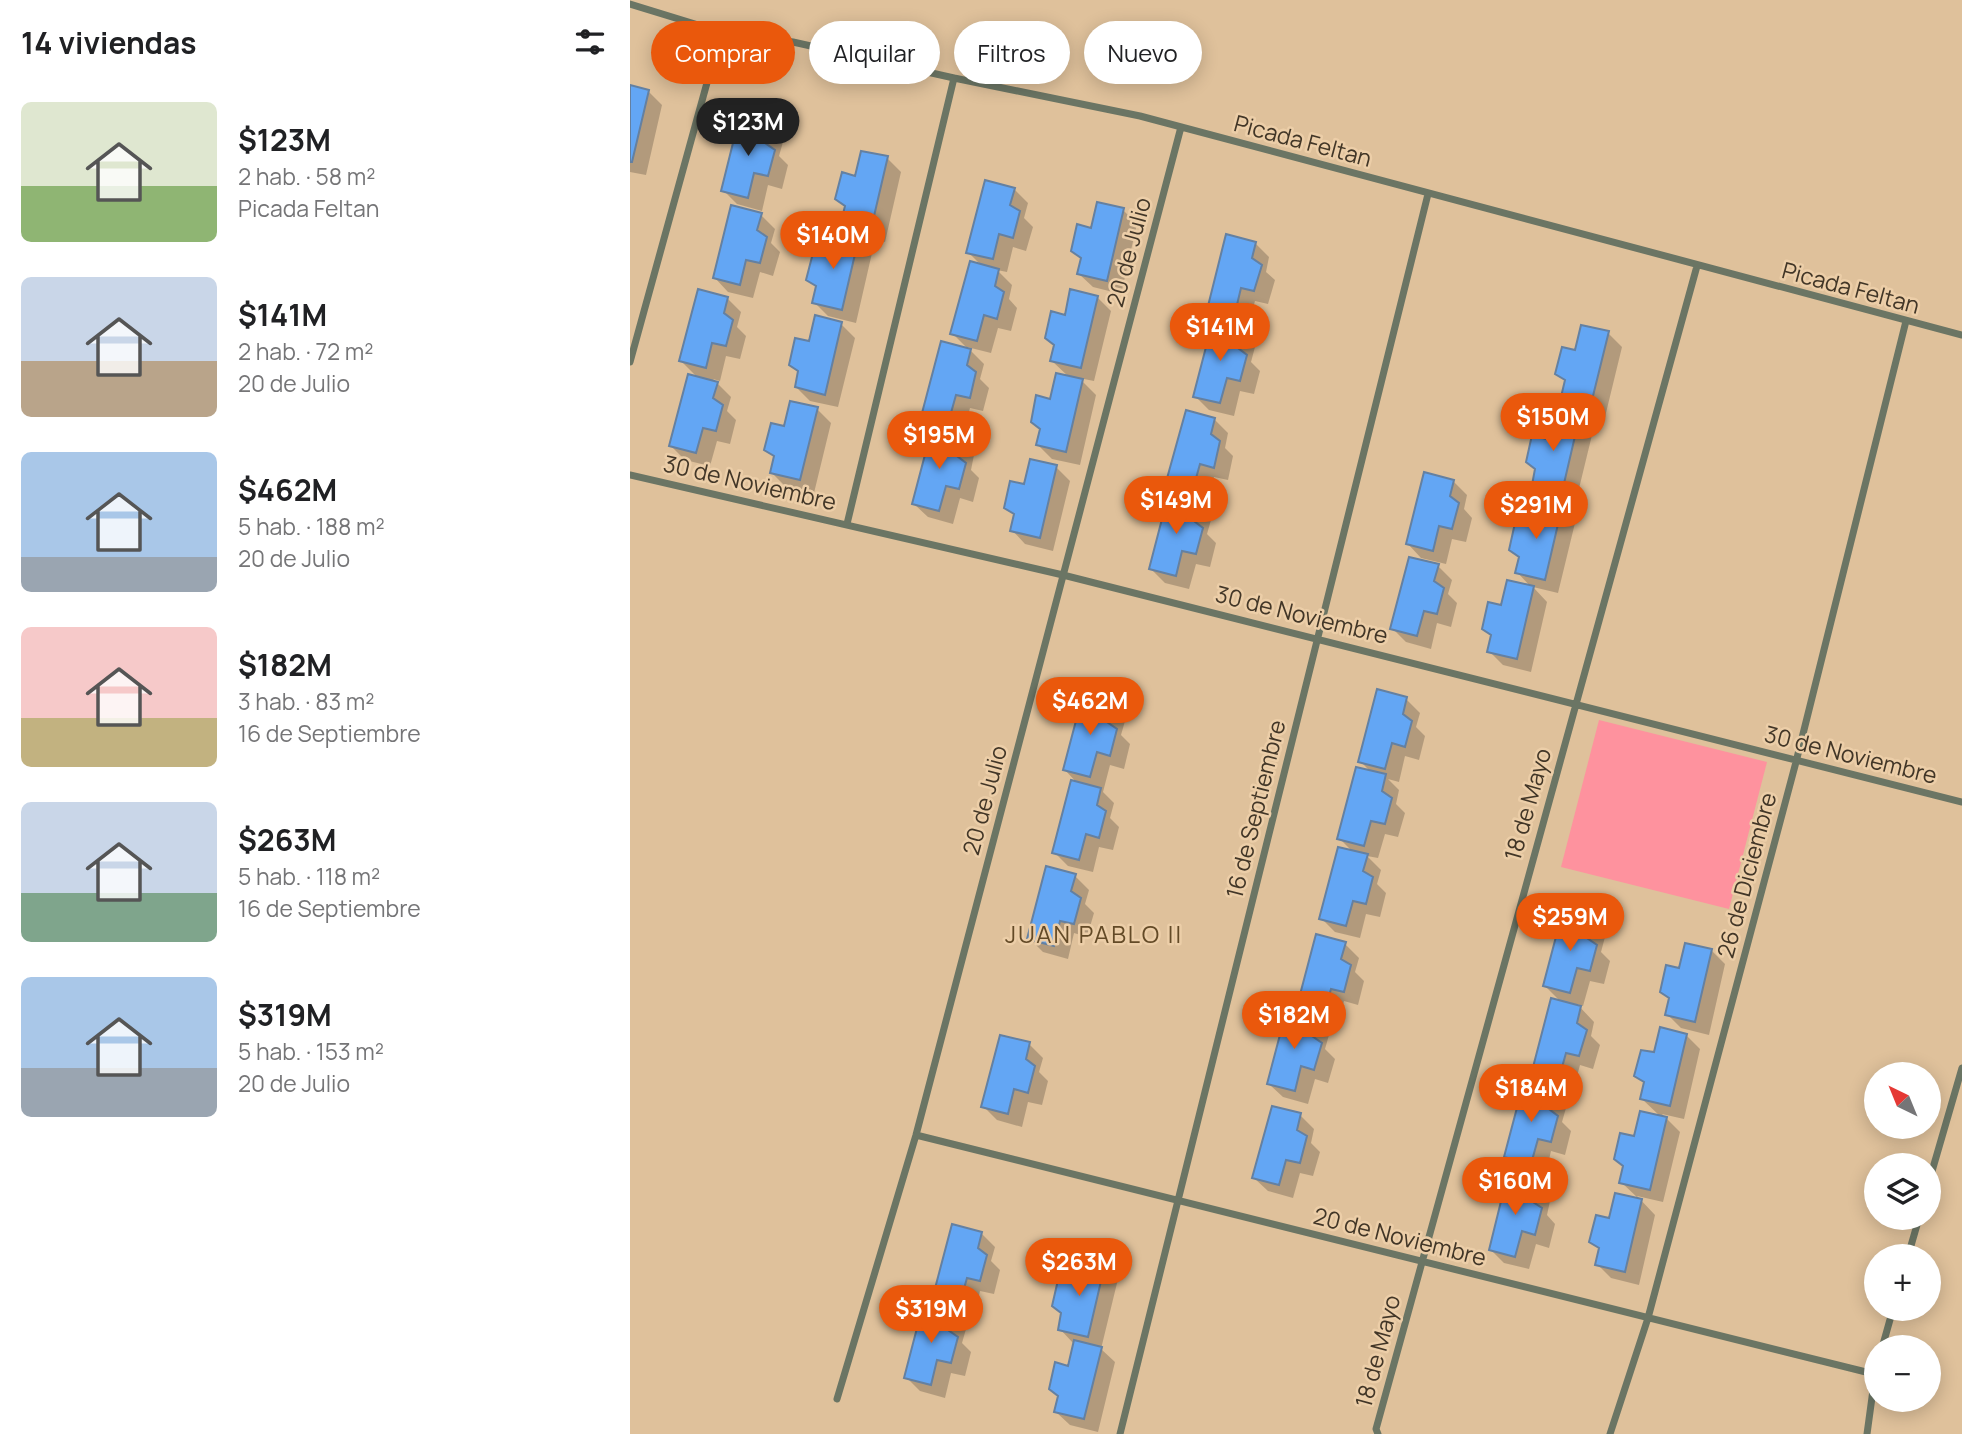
<!DOCTYPE html>
<html lang="es">
<head>
<meta charset="utf-8">
<style>
	:root { --surface:#fff; --page:#f6f6f6; --text:#202124; --muted:#757577; --accent:#ea580c }
	body { margin:0; font-family:Manrope,sans-serif; background:var(--page); color:var(--text); height:100vh; display:flex; flex-direction:column; font-size:26px; white-space:nowrap }
	* { box-sizing:border-box; margin:0 }
	p { font-size:23px; color:var(--muted) }
	.icon { flex:none; width:38px; height:38px; fill:none; stroke:currentColor; stroke-width:2; stroke-linecap:round; stroke-linejoin:round }
	.map { position:relative; flex:1; overflow:hidden }
	.panel { display:flex; flex-direction:column; background:var(--surface); width:630px }
	.panel>* { flex:none }
	.top-card { position:absolute; left:21px; top:21px; width:665px; height:63px; display:flex; gap:14px }
	.needle { width:46px; rotate:317deg }
	.buttons { position:absolute; left:1234px; top:1062px; display:grid; gap:14px }
	.buttons a { display:grid; place-items:center; width:77px; height:77px; border-radius:50%; background:var(--surface); box-shadow:0 4px 18px #0003; font-size:35px }
	.price { position:absolute; translate:-50% -60px; padding:0 16px; border-radius:24px; background:var(--accent); color:#fff; font-size:23px; line-height:46px; filter:drop-shadow(0 2px 4px #0008) }
	.price::after { content:''; position:absolute; left:50%; top:42px; width:21px; height:16px; margin-left:-10px; background:inherit; clip-path:polygon(0 0,100% 0,50% 100%) }
	.price.selected { background:#222; color:#fff }
	ul { padding:0; list-style:none }
	li { display:flex; align-items:center; gap:21px; height:175px; padding:0 21px }
	li span { display:grid; place-items:center; flex:none; width:196px; height:140px; border-radius:10px; color:#555 }
	li>.icon { margin-inline-start:auto }
	span .icon { width:84px; height:84px; fill:#fffc; stroke-width:1 }
	li b { font-size:30px }
	h2 { display:flex; justify-content:space-between; align-items:center; height:84px; padding:0 21px; font-size:30px }
	.tag { padding:0 24px; border-radius:32px; background:var(--surface); box-shadow:0 4px 18px #0003; font-size:24px; line-height:63px }
	.tag.selected { background:var(--accent); color:#fff }
	main { display:flex; flex:1; min-height:0 }
	.map>svg:first-child { display:block }
	.green { fill:#fe929e }
	.shadow { fill:#0003 }
	.building { fill:#63a6f4; stroke:#6480a1; stroke-width:2 }
	.lines { fill:none; stroke-linecap:round; stroke-linejoin:round }
	.street { stroke:#6b7564; stroke-width:7 }
	.labels { text-anchor:middle; dominant-baseline:central; stroke-width:5; stroke-linejoin:round; paint-order:stroke }
	.street-label { font-size:23px; fill:#423627; stroke:#eccea8 }
	.neighbourhood-label { font-size:24px; letter-spacing:2px; fill:#634a27; stroke:#eccea8 }
</style>
</head>
<body>
<main>
<section class="panel">
<h2>14 viviendas<svg class="icon" aria-label="filters" viewBox="0 0 24 24"><path d="M4 7h16M4 17h16"/><circle cx="9" cy="7" r="2"/><circle cx="15" cy="17" r="2"/></svg></h2>
<ul>
<li><span style="background:linear-gradient(#dfe7d0 60%,#8fb573 0)"><svg class="icon" aria-label="home" viewBox="0 0 24 24"><path d="M3 11l9-7 9 7M6 9v11h12V9"/></svg></span><div><b>$123M</b><p>2 hab. · 58 m²</p><p>Picada Feltan</p></div></li>
<li><span style="background:linear-gradient(#c9d6e8 60%,#b9a48a 0)"><svg class="icon" aria-label="home" viewBox="0 0 24 24"><path d="M3 11l9-7 9 7M6 9v11h12V9"/></svg></span><div><b>$141M</b><p>2 hab. · 72 m²</p><p>20 de Julio</p></div></li>
<li><span style="background:linear-gradient(#a9c7e8 75%,#9aa5b1 0)"><svg class="icon" aria-label="home" viewBox="0 0 24 24"><path d="M3 11l9-7 9 7M6 9v11h12V9"/></svg></span><div><b>$462M</b><p>5 hab. · 188 m²</p><p>20 de Julio</p></div></li>
<li><span style="background:linear-gradient(#f6c9c9 65%,#c2b280 0)"><svg class="icon" aria-label="home" viewBox="0 0 24 24"><path d="M3 11l9-7 9 7M6 9v11h12V9"/></svg></span><div><b>$182M</b><p>3 hab. · 83 m²</p><p>16 de Septiembre</p></div></li>
<li><span style="background:linear-gradient(#c9d6e8 65%,#7fa58c 0)"><svg class="icon" aria-label="home" viewBox="0 0 24 24"><path d="M3 11l9-7 9 7M6 9v11h12V9"/></svg></span><div><b>$263M</b><p>5 hab. · 118 m²</p><p>16 de Septiembre</p></div></li>
<li><span style="background:linear-gradient(#a9c7e8 65%,#9aa5b1 0)"><svg class="icon" aria-label="home" viewBox="0 0 24 24"><path d="M3 11l9-7 9 7M6 9v11h12V9"/></svg></span><div><b>$319M</b><p>5 hab. · 153 m²</p><p>20 de Julio</p></div></li>
</ul>
</section>
<div class="map">
<svg width="1332" height="1434" viewBox="0 0 1332 1434">
	<rect width="100%" height="100%" fill="#dfc19b"/>
	<path class="green" d="M969 720 1137 762 1099 909 931 867Z"/>
	<path class="shadow" d="M0 87 18 91 32 105 16 175 0 172Z
		M139 128 153 142 149 156 158 165 152 189 138 185 132 211 107 204 93 190Z
		M257 158 271 172 255 242 227 236 213 222 216 208 207 199 227 178Z
		M384 189 398 203 394 218 403 227 396 251 383 247 377 272 367 270 382 285 379 299 387 308 381 331 368 328 361 353 337 347 354 364 350 379 359 388 353 411 340 408 333 433 308 426 294 412 339 350 322 333 352 266 338 252Z
		M493 210 507 224 491 294 463 287 449 274 452 259 443 250 462 230Z
		M131 215 145 229 141 243 150 252 143 276 130 272 123 298 98 292 85 278Z
		M228 239 242 253 226 323 198 316 184 302 187 288 178 279 197 258Z
		M625 243 639 257 636 272 645 280 638 304 625 301 618 326 594 320 580 306Z
		M467 297 481 311 464 381 449 378 466 395 450 465 422 459 408 445 411 430 402 422 440 378 422 361 426 347 417 338 436 317Z
		M97 298 111 312 107 327 116 336 110 359 96 356 90 381 83 379 101 397 97 411 106 420 100 444 87 441 80 466 55 460 41 446 69 379 51 361Z
		M211 324 225 338 208 407 180 401 166 387 170 373 161 364 180 343Z
		M611 333 625 347 621 362 630 371 624 394 610 391 604 416 579 410 565 396Z
		M978 333 992 347 975 417 947 410 933 396 936 382 927 373 946 352Z
		M187 409 201 423 184 493 156 487 142 473 145 458 136 449 155 429Z
		M584 419 598 433 595 448 603 456 598 480 584 477 577 502 552 496 538 482Z
		M948 421 962 435 945 505 918 499 904 485 917 441Z
		M330 441 344 455 341 470 349 478 343 502 330 498 323 524 298 517 284 504Z
		M426 467 440 481 423 551 395 544 382 530 385 516 376 507 395 486Z
		M823 481 837 495 834 509 842 518 836 542 822 539 816 564 791 558 778 544Z
		M567 506 581 520 577 534 586 543 580 567 566 564 559 589 535 583 521 569Z
		M931 509 945 523 928 593 903 587 917 602 901 672 873 665 859 651 862 637 854 628 873 607 901 587 887 572 890 558 881 549 900 529Z
		M808 566 822 580 818 594 827 603 821 627 807 623 801 649 776 642 762 628Z
		M776 699 790 713 786 727 795 736 789 760 775 756 769 782 758 779 769 790 766 804 775 813 768 837 755 834 748 858 737 856 751 870 747 884 756 893 750 917 736 914 730 938 705 932 691 918 724 853 709 838 741 772 730 761Z
		M481 707 495 721 491 735 500 744 494 769 480 765 473 792 484 803 480 818 489 827 483 850 469 847 463 872 438 866 424 852 448 784 435 770Z
		M445 876 459 890 455 904 464 913 457 937 444 933 438 959 413 952 399 938Z
		M961 923 975 937 971 952 980 961 974 984 960 981 953 1006 947 1004 964 1022 961 1036 970 1045 963 1069 950 1065 943 1091 918 1084 904 1070 932 1003 915 986Z
		M715 944 729 958 725 972 734 981 728 1005 714 1001 708 1026 684 1020 699 1035 695 1049 705 1059 698 1083 685 1079 678 1104 653 1097 639 1084 684 1021 669 1006Z
		M1081 950 1095 964 1079 1035 1051 1028 1037 1014 1040 1000 1032 991 1051 970Z
		M1056 1035 1070 1049 1054 1119 1032 1114 1050 1132 1033 1202 1007 1196 1025 1215 1009 1285 981 1278 967 1264 970 1250 961 1241 980 1220 1010 1200 991 1182 995 1168 986 1159 1005 1138 1031 1117 1012 1099 1015 1084 1006 1075 1025 1054Z
		M399 1044 413 1058 409 1072 418 1081 412 1105 398 1102 392 1127 367 1120 353 1106Z
		M922 1094 936 1108 932 1122 941 1131 935 1155 921 1151 915 1177 890 1170 876 1156Z
		M670 1115 684 1129 681 1143 690 1152 683 1176 670 1173 663 1198 638 1191 624 1178Z
		M906 1187 920 1201 917 1215 925 1224 919 1248 906 1244 899 1269 874 1263 860 1249Z
		M351 1233 365 1247 361 1261 370 1270 364 1294 350 1291 344 1316 319 1309 305 1296Z
		M474 1265 488 1279 471 1349 485 1362 468 1432 440 1425 426 1412 440 1368 443 1343 430 1329 433 1315 443 1285Z
		M322 1315 336 1329 332 1343 341 1352 335 1376 321 1373 315 1398 290 1391 276 1377Z"/>
	<path class="building" d="M0 85 19 90 2 162H0Z
		M109 119 140 126 135 143 145 150 138 176 124 173 118 198 91 191Z
		M231 151 258 156 241 229 211 222 215 206 205 199 212 172 225 176Z
		M355 180 385 188 380 205 390 211 383 238 369 234 363 259 336 253Z
		M467 202 494 208 477 281 447 274 451 258 441 251 447 224 461 228Z
		M101 205 132 213 127 230 137 237 130 263 116 260 110 285 83 278Z
		M202 231 229 237 212 310 182 303 186 286 176 280 183 253 196 256Z
		M596 234 626 242 622 258 632 265 624 291 611 288 605 313 578 306Z
		M340 261 369 269 365 286 374 292 367 319 354 315 347 341 320 334Z
		M68 289 98 297 94 313 103 320 96 346 82 343 76 368 49 361Z
		M440 289 468 296 451 368 420 361 424 345 415 338 421 311 435 315Z
		M185 315 212 322 195 395 165 387 168 371 159 365 165 338 179 341Z
		M582 324 612 332 608 348 617 355 610 381 597 378 590 403 563 397Z
		M951 325 979 331 961 404 931 397 935 380 925 374 932 347 945 350Z
		M311 341 341 349 337 365 346 372 340 398 326 395 319 420 292 413Z
		M426 373 453 379 436 452 406 445 410 429 401 422 406 395 420 399Z
		M58 374 88 382 83 398 93 405 86 431 73 428 66 453 39 446Z
		M160 401 188 407 170 480 140 473 144 456 134 450 141 423 154 426Z
		M556 410 585 418 581 434 590 441 584 468 570 464 563 489 536 482Z
		M922 414 949 419 932 492 902 485 905 469 896 462 902 435 916 439Z
		M301 432 331 439 327 456 336 463 329 489 316 486 309 511 282 504Z
		M400 459 427 465 410 538 380 531 384 514 374 508 380 481 394 484Z
		M794 472 824 480 820 496 829 503 822 529 809 526 803 551 776 544Z
		M538 496 568 504 564 521 573 528 566 554 552 551 546 576 519 569Z
		M905 501 932 507 915 580 885 573 889 557 879 550 885 523 899 526Z
		M779 557 809 564 804 581 814 588 807 614 794 611 787 636 760 629Z
		M877 580 904 586 887 659 857 652 861 635 852 629 858 602 871 605Z
		M747 689 777 697 773 714 782 721 775 747 762 743 755 769 728 762Z
		M452 698 482 706 477 722 487 729 480 756 467 752 460 777 433 770Z
		M726 767 756 774 752 791 762 798 755 824 741 821 734 846 707 839Z
		M441 780 471 788 467 805 476 811 469 838 456 834 449 860 422 853Z
		M708 847 738 854 733 871 743 877 736 904 723 901 716 926 689 919Z
		M416 866 446 874 441 891 451 898 444 924 430 921 424 946 397 939Z
		M932 914 962 921 957 938 967 945 960 971 947 968 940 993 913 986Z
		M686 934 716 942 711 959 721 965 714 992 701 989 694 1013 667 1006Z
		M1055 943 1082 949 1065 1022 1035 1015 1039 998 1030 992 1036 965 1049 968Z
		M921 998 951 1006 947 1023 957 1030 949 1056 936 1053 929 1078 902 1071Z
		M656 1012 686 1020 682 1036 692 1043 684 1070 671 1066 665 1091 637 1084Z
		M1030 1027 1057 1034 1040 1106 1010 1099 1014 1082 1004 1076 1011 1050 1024 1052Z
		M370 1035 400 1042 396 1059 405 1066 398 1093 384 1089 378 1114 351 1107Z
		M893 1085 923 1092 919 1109 928 1116 921 1142 908 1139 901 1164 874 1157Z
		M642 1106 671 1113 667 1130 677 1136 670 1163 656 1160 649 1185 622 1178Z
		M1010 1111 1037 1117 1020 1190 989 1183 993 1166 984 1159 990 1133 1004 1136Z
		M877 1177 907 1185 903 1202 912 1208 905 1235 892 1231 885 1257 859 1250Z
		M985 1193 1012 1199 995 1272 965 1265 969 1248 959 1242 966 1215 979 1218Z
		M322 1224 352 1232 348 1248 357 1255 350 1281 337 1278 330 1303 303 1296Z
		M448 1258 475 1264 458 1337 428 1330 431 1313 422 1306 428 1280 442 1283Z
		M293 1305 323 1313 318 1330 328 1337 321 1363 307 1360 301 1385 274 1378Z
		M444 1340 472 1347 454 1419 424 1412 428 1396 419 1389 425 1362 438 1366Z"/>
	<g class="lines">
		<path class="street" d="M0 4 91 32 163 42 324 78 510 116 1332 335
			M0 362 91 32
			M0 475 433 575 1332 802
			M217 524 324 78
			M286 1135 1244 1374
			M1298 1185 1332 1068
			M1278 1256 1289 1218
			M1252 1348 1263 1309
			M207 1399 286 1135 551 127
			M490 1434 798 194
			M748 1434 746 1429 1067 266
			M980 1434 1018 1318 1166 762 1276 321
			M1237 1434 1246 1368"/>
	</g>
	<g class="labels">
		<g class="street-label">
			<text transform="translate(673 140) rotate(15)">Picada Feltan</text>
			<text transform="translate(498 252) rotate(-75)">20 de Julio</text>
			<text transform="translate(1221 287) rotate(15)">Picada Feltan</text>
			<text transform="translate(120 482) rotate(13)">30 de Noviembre</text>
			<text transform="translate(672 614) rotate(14)">30 de Noviembre</text>
			<text transform="translate(1221 754) rotate(14)">30 de Noviembre</text>
			<text transform="translate(354 800) rotate(-75)">20 de Julio</text>
			<text transform="translate(897 804) rotate(-74)">18 de Mayo</text>
			<text transform="translate(625 809) rotate(-76)">16 de Septiembre</text>
			<text transform="translate(1116 875) rotate(-75)">26 de Diciembre</text>
			<text transform="translate(770 1236) rotate(14)">20 de Noviembre</text>
			<text transform="translate(747 1351) rotate(-75)">18 de Mayo</text>
		</g>
		<g class="neighbourhood-label">
			<text x="464" y="933">JUAN PABLO II</text>
		</g>
	</g>
</svg>
<div class="buttons">
<a><svg class="needle" viewBox="-14 -14 28 28"><path d="M0-13l5 13h-10z" fill="#e53935"/><path d="M0 13l5-13h-10z" fill="#757577"/></svg></a>
<a><svg class="icon" aria-label="layers" viewBox="0 0 24 24"><path d="M12 4l9 5-9 5-9-5zM3 14l9 5 9-5"/></svg></a>
<a>+</a>
<a>−</a>
</div>
<b class="price selected" style="left:118px;top:158px">$123M</b>
<b class="price" style="left:203px;top:271px">$140M</b>
<b class="price" style="left:590px;top:363px">$141M</b>
<b class="price" style="left:923px;top:453px">$150M</b>
<b class="price" style="left:309px;top:471px">$195M</b>
<b class="price" style="left:546px;top:536px">$149M</b>
<b class="price" style="left:906px;top:541px">$291M</b>
<b class="price" style="left:460px;top:737px">$462M</b>
<b class="price" style="left:940px;top:953px">$259M</b>
<b class="price" style="left:664px;top:1051px">$182M</b>
<b class="price" style="left:901px;top:1124px">$184M</b>
<b class="price" style="left:885px;top:1217px">$160M</b>
<b class="price" style="left:449px;top:1298px">$263M</b>
<b class="price" style="left:301px;top:1345px">$319M</b>
<div class="top-card">
<a class="tag selected">Comprar</a>
<a class="tag">Alquilar</a>
<a class="tag">Filtros</a>
<a class="tag">Nuevo</a>
</div>
</div>
</main>
</body>
</html>
